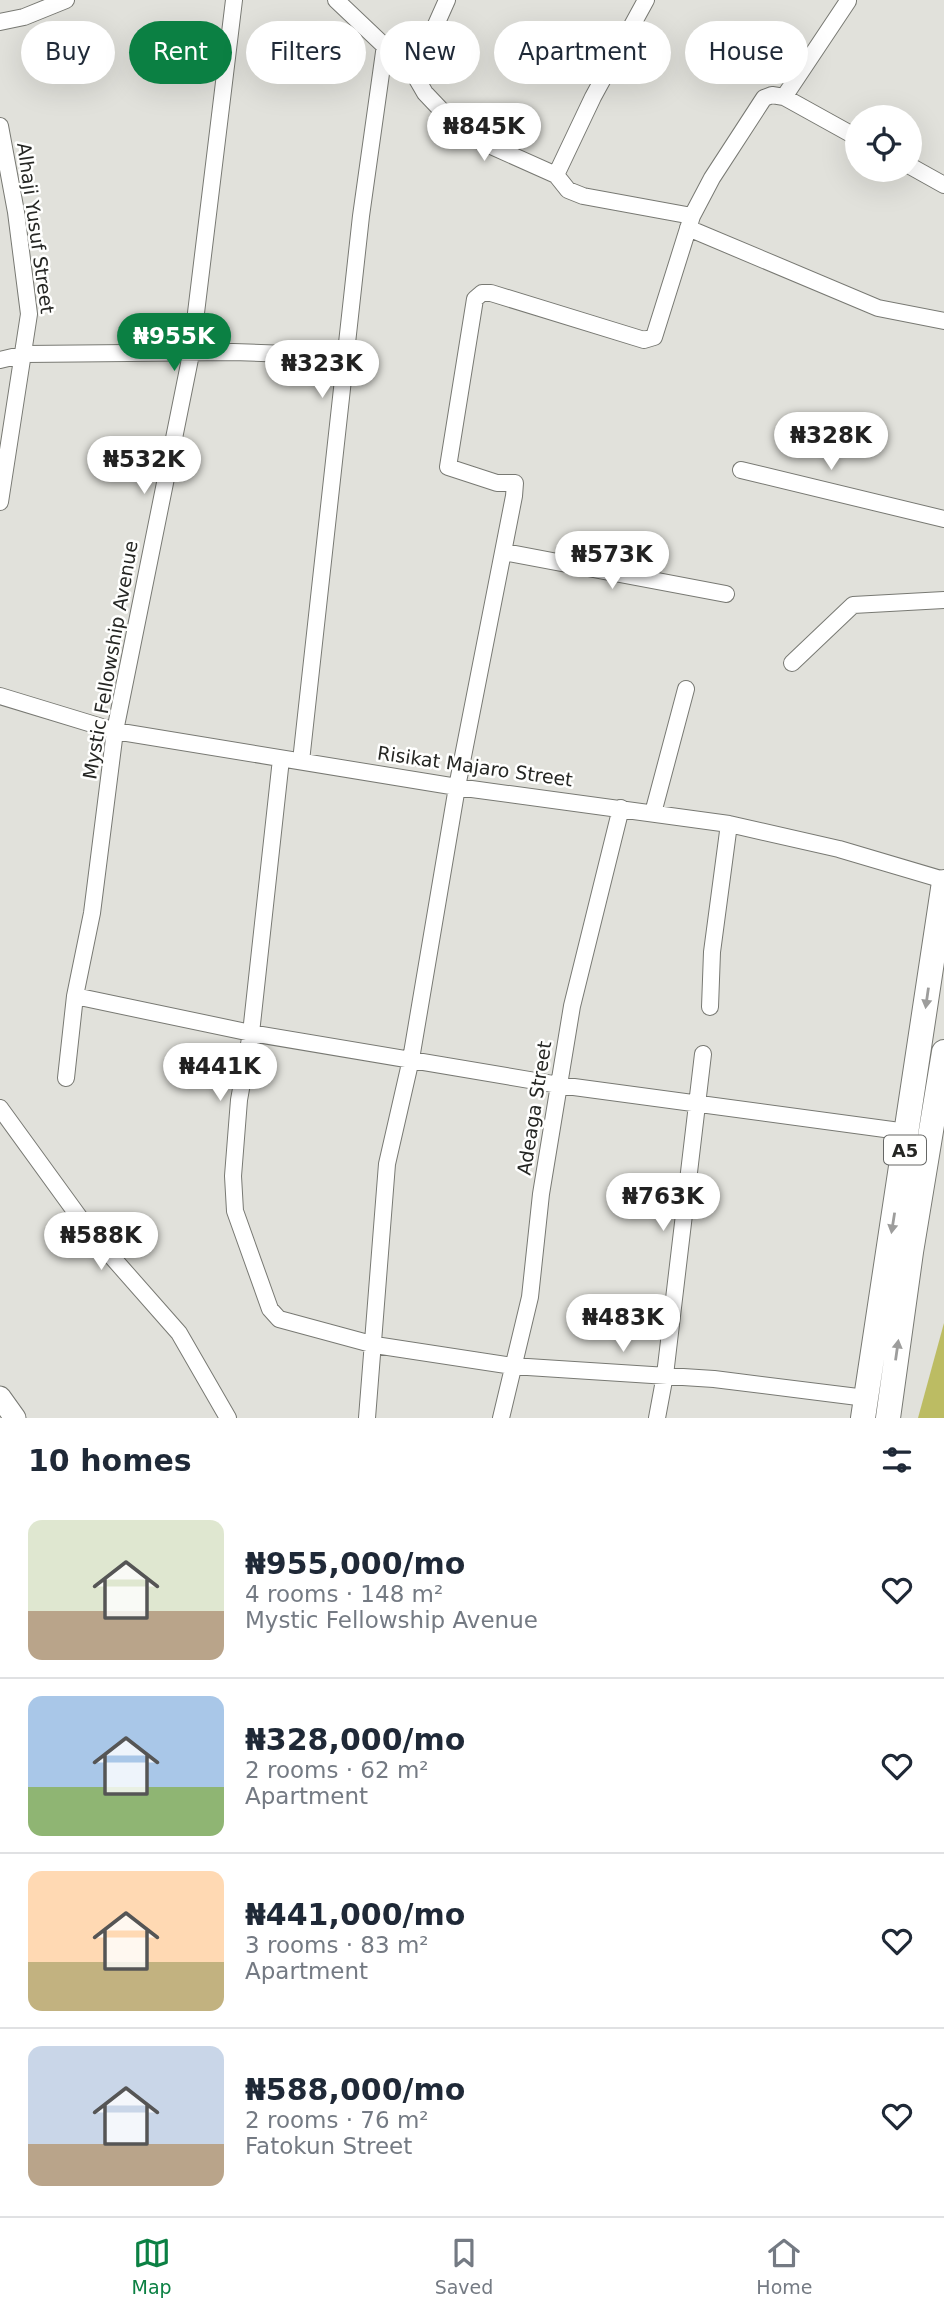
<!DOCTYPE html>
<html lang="en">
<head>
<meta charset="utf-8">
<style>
	:root { --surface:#fff; --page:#f6f6f7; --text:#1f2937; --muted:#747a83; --line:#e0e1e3; --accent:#0b8043 }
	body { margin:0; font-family:"DejaVu Sans",sans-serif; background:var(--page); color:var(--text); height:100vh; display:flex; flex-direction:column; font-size:26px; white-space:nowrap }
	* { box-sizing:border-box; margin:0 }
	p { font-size:23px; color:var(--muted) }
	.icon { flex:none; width:38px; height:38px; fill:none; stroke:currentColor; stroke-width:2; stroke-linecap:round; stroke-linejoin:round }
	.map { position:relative; height:1418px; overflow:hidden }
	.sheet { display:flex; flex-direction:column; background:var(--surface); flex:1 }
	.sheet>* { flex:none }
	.guide { position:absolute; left:21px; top:21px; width:903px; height:63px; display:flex; gap:14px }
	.buttons { position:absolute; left:845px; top:105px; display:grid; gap:14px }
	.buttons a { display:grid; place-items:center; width:77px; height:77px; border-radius:50%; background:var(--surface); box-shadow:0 7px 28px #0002; font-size:35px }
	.price { position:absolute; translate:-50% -60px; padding:0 16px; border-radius:24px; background:#fff; color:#222; font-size:23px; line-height:46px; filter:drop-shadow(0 2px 4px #0008) }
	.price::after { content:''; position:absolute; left:50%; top:42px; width:21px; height:16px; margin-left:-10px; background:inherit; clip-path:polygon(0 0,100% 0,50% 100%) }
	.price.current { background:var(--accent); color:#fff }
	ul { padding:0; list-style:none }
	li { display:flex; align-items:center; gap:21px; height:175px; padding:0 28px }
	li+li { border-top:2px solid var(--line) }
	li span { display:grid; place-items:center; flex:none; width:196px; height:140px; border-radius:14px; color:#555 }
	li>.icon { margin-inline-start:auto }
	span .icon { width:84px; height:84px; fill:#fffc; stroke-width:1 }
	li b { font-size:30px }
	h2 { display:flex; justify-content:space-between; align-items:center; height:84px; padding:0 28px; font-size:30px }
	.tag { padding:0 24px; border-radius:32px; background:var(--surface); box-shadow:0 7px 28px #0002; font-size:24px; line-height:63px }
	.tag.current { background:var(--accent); color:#fff }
	.menu { display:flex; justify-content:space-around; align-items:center; height:98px; border-top:2px solid var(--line); background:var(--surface); font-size:19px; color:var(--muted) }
	.menu a { display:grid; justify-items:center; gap:4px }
	.menu .current { color:var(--accent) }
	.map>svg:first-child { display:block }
	.green { fill:#bcbc63 }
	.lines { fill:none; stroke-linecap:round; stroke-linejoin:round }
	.minor-casing { stroke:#787973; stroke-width:18 }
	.major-casing { stroke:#787973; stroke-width:23 }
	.highway-casing { stroke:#787973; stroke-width:26 }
	.minor { stroke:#fff; stroke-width:16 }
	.major { stroke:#fff; stroke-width:21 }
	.highway { stroke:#fff; stroke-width:24 }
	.oneway { fill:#9d9d9c }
	.labels { text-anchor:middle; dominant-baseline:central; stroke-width:5; stroke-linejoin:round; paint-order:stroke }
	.shield { fill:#fffffe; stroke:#666765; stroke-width:2 }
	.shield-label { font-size:18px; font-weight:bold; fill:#252623 }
	.street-label { font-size:19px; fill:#252623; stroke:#fffffe }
</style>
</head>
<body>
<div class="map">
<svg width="944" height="1418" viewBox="0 0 944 1418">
	<rect width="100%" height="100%" fill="#e1e1db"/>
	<path class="green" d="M944 1323V1418H918Z"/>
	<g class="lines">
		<g class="minor-casing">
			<path id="minor" d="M336 0 414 74 425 93 443 112 480 141 556 175 568 190 583 196 692 216
				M0 22 24 17 66 0
				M414 74 447 0
				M784 97 848 1
				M0 126 16 212 29 314 0 502
				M910 166 944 185
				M556 175 593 97 646 0
				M688 228 878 308 944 321
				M0 360 25 354 233 352 345 356
				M741 470 944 519
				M504 552 726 594
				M792 663 853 605 944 600
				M0 696 115 731 457 787 729 824 839 849 944 880
				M281 759 251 1033 239 1100 233 1176 235 1211 270 1309 279 1319 375 1345 512 1366 714 1379 866 1398
				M301 761 361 216 385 45
				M653 813 686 689
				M75 996 251 1033 559 1085 907 1132
				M710 1007 712 952 729 824
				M66 1078 75 996 92 913 115 731 191 354 234 0
				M0 1108 90 1232 179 1333 228 1418
				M367 1418 387 1164 411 1059 457 787 514 496 515 483H497L448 467 475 299 482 293H491L644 340 654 337 692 216 712 178 764 98 772 95 784 97 858 138
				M501 1418 530 1297 541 1194 572 1006 621 808
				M657 1418 665 1375 703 1054"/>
		</g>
		<g class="major-casing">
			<path id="major" d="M0 1397 15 1418"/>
		</g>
		<g class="highway-casing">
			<path id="highway" d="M863 1418 944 882
				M888 1418 911 1252 944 1052"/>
		</g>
		<use href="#minor" class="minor"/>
		<use href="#major" class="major"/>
		<use href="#highway" class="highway"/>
	</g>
	<defs><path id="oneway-solid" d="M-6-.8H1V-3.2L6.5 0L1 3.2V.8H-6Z" transform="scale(1.75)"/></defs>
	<g class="oneway">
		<use href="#oneway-solid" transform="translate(927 998) rotate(98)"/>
		<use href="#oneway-solid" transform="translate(893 1223) rotate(99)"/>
		<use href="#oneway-solid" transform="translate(897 1350) rotate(-82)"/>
	</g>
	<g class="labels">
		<rect class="shield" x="884" y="1135.5" width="42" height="29" rx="5"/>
		<g class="shield-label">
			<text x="905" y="1150">A5</text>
		</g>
		<g class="street-label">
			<text transform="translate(36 228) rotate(82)">Alhaji Yusuf Street</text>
			<text transform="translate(110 660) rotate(-80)">Mystic Fellowship Avenue</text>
			<text transform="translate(475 766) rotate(8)">Risikat Majaro Street</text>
			<text transform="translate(534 1108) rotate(-81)">Adeaga Street</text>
		</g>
	</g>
</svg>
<div class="buttons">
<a><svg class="icon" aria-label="locate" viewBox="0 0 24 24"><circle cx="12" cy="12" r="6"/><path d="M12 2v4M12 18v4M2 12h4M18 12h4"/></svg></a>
</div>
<b class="price" style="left:484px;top:163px">₦845K</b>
<b class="price current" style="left:174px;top:373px">₦955K</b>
<b class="price" style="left:322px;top:400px">₦323K</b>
<b class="price" style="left:831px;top:472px">₦328K</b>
<b class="price" style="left:144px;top:496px">₦532K</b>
<b class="price" style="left:612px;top:591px">₦573K</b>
<b class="price" style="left:220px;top:1103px">₦441K</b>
<b class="price" style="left:663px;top:1233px">₦763K</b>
<b class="price" style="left:101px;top:1272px">₦588K</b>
<b class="price" style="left:623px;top:1354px">₦483K</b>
<div class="guide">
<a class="tag">Buy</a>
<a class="tag current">Rent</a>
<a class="tag">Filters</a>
<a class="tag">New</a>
<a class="tag">Apartment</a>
<a class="tag">House</a>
</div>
</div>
<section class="sheet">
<h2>10 homes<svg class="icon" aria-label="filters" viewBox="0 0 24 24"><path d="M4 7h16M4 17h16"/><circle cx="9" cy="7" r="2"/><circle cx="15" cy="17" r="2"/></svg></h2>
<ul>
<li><span style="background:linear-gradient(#dfe7d0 65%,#b9a48a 0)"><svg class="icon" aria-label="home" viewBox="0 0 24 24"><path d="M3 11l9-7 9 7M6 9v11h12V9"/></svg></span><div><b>₦955,000/mo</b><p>4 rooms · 148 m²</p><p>Mystic Fellowship Avenue</p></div><svg class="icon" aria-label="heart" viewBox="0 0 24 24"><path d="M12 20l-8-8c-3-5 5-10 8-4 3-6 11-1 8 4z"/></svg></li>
<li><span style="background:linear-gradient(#a9c7e8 65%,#8fb573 0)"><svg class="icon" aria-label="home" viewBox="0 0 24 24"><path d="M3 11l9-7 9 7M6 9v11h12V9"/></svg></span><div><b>₦328,000/mo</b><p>2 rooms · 62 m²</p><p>Apartment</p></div><svg class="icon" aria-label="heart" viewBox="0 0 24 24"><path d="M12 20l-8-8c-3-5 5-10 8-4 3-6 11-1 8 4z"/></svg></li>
<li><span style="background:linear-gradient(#ffd9b3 65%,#c2b280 0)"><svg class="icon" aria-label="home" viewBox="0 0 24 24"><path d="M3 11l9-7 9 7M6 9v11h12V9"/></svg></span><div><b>₦441,000/mo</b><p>3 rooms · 83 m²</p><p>Apartment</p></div><svg class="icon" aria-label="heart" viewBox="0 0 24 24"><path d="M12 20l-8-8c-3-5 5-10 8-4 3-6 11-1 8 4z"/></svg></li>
<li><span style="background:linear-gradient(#c9d6e8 70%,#b9a48a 0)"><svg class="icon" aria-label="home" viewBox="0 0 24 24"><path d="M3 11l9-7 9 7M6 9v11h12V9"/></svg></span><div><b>₦588,000/mo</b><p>2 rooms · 76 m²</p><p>Fatokun Street</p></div><svg class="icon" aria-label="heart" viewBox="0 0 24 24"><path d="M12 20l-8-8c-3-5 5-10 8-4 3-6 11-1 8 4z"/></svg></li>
</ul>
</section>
<nav class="menu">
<a class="current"><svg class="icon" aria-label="map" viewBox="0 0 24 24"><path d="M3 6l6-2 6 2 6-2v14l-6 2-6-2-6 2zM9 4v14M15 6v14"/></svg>Map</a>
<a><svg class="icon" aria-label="saved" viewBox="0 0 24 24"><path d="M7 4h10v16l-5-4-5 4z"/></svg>Saved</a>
<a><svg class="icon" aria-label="home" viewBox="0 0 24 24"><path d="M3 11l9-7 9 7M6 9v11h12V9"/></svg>Home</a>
</nav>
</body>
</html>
